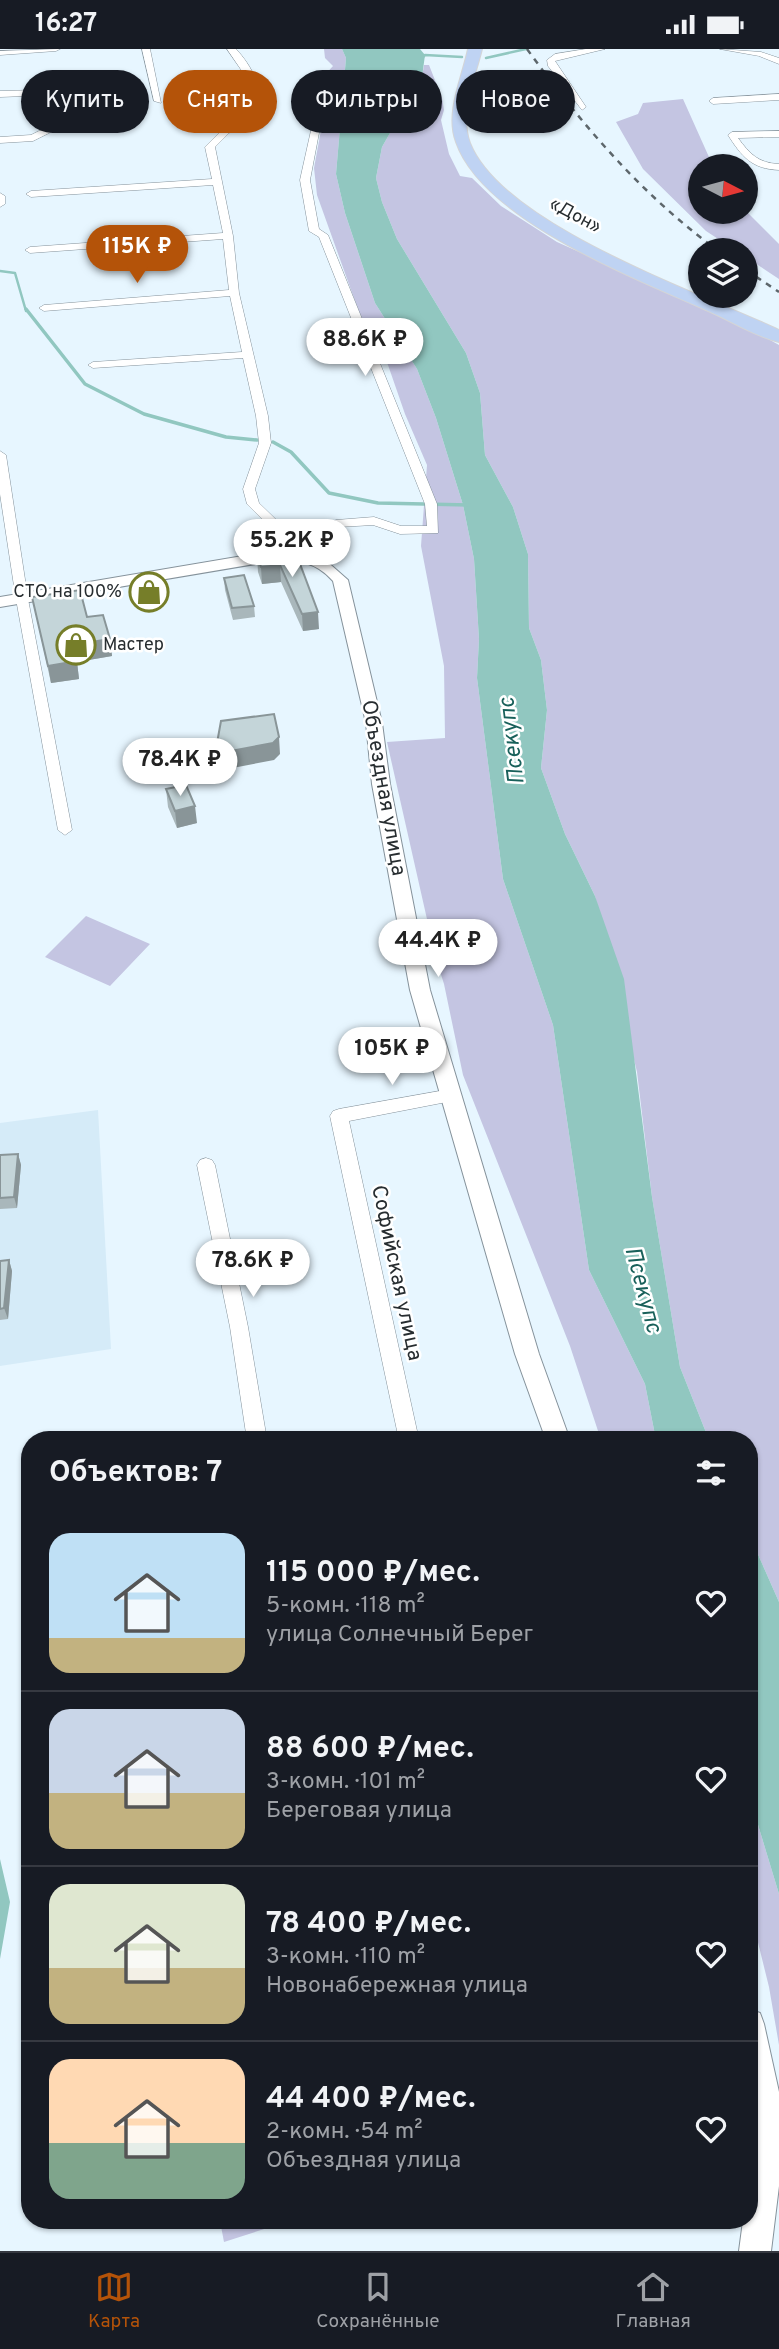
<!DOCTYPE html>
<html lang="ru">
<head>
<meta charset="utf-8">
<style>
	:root { --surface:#171b24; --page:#20242c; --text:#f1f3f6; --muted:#9ea1a6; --line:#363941; --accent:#b45309 }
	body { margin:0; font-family:Overpass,sans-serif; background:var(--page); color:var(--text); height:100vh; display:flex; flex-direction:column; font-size:26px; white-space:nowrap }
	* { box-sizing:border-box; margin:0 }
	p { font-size:23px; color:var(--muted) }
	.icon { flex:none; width:38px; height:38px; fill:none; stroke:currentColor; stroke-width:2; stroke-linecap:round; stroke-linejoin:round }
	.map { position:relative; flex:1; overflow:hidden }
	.side { position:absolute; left:21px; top:1382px; width:737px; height:798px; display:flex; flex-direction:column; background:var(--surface); border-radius:28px; box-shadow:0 2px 5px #0004 }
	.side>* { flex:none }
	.hud { position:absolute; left:21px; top:21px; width:738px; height:63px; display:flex; gap:14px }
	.needle { width:46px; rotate:96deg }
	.controls { position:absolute; left:688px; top:105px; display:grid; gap:14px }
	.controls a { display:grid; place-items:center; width:70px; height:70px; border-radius:50%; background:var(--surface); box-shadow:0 2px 5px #0004; font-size:35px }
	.price { position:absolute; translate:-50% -60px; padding:0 16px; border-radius:24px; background:#fff; color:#222; font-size:23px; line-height:46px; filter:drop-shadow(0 2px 4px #0008) }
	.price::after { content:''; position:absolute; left:50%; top:42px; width:21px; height:16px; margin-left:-10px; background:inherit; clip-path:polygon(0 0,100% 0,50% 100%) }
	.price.on { background:var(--accent); color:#fff }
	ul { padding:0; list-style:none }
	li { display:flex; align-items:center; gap:21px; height:175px; padding:0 28px }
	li+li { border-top:2px solid var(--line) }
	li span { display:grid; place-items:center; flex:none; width:196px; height:140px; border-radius:21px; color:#555 }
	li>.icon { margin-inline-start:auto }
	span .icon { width:84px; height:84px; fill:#fffc; stroke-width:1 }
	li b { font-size:30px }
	h2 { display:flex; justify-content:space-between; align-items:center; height:84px; padding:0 28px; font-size:30px }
	.chip { padding:0 24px; border-radius:32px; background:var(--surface); box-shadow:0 2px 5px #0004; font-size:24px; line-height:63px }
	.chip.on { background:var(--accent); color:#fff }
	.status { display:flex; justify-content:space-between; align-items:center; height:49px; padding:0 35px; background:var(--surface); direction:ltr }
	.status svg { height:19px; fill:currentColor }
	.dock { display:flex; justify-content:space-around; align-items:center; height:98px; border-top:2px solid var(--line); background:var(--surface); font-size:19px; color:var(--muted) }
	.dock a { display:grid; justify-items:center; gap:4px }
	.dock .on { color:var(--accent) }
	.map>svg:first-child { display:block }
	.built { fill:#d5ebf8 }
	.green { fill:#c4c5e2 }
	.water { fill:#91c7c0 }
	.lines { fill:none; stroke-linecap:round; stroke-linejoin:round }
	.stream-far1 { stroke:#91c7c0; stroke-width:2.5 }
	.stream { stroke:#91c7c0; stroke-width:3.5 }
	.minor-casing { stroke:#85929b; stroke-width:1 }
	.tertiary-casing { stroke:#85929b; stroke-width:2 }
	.trunk-casing { stroke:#d4d5d6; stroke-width:2 }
	.minor { fill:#fff; fill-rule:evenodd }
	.tertiary { fill:#fff; fill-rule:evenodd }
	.trunk { fill:#bfd3f3; fill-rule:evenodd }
	.rail { stroke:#5d666b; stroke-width:2.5; stroke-dasharray:6 6; stroke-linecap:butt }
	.wall { fill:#a9b7bb }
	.shaded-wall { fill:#899598 }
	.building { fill:#c4d5d9; stroke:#899598; stroke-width:2 }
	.labels { text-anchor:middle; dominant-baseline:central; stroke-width:5; stroke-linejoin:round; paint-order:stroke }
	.far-street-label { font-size:18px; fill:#272d30; stroke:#fff }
	.far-poi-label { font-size:18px; fill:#272d30; stroke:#fff; text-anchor:end }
	.street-label { font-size:21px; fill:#272d30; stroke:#fff }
	.water-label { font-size:23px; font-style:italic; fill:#18605a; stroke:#fff }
</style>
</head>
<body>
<div class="status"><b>16:27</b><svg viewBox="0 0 49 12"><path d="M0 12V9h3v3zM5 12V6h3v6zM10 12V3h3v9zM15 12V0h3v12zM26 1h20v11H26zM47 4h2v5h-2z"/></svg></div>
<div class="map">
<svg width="779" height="2202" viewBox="0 0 779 2202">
	<rect width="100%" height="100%" fill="#e7f6ff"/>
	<path class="built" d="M98 1061 111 1300 0 1317V1074Z"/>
	<path class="green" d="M324 0H342L346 9 336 125 345 164 375 254 417 320 436 369 463 456 474 510 479 590 477 629 503 830 553 976 589 1221 645 1335 656 1391H601L570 1297 463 1026 444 935 436 910 387 693 445 689 444 617 421 497 427 416 405 365 388 316 360 266 317 146 314 119 324 65 316 52 323 28 333 17 325 9Z
		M424 16H429L442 49 444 61 441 71 449 105 460 127 472 129 501 157 557 193 745 277 779 296V1553L749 1485V1391H709L680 1318 652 1148 637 1023 595 847 565 785 541 719 547 661 541 611 529 579 528 505 513 458 485 406 480 344 466 304 397 190 382 153 376 129 382 98 422 28Z
		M683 50 713 117H700V163L746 162 779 195V230L746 208V201H735L706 182 643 120 616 73 638 65 643 54Z
		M86 867 150 895 110 937 45 908Z
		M749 1746 779 1845V1996L769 1938 749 1857Z
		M220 2172H289L224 2193Z"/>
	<path class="water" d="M342 0H420L425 6 422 28 382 98 376 129 382 153 397 190 466 304 480 344 485 406 513 458 528 505 529 579 541 611 547 661 541 719 565 785 595 847 624 930 652 1148 680 1318 709 1391H656L645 1335 589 1221 553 976 503 830 477 629 479 590 474 510 463 456 436 369 417 320 375 254 345 164 336 125 346 9Z
		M749 1485 779 1553V1845L749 1746Z
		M0 1810 10 1853 0 1910Z"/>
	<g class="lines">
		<path class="stream-far1" d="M486 9 526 0
			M421 10 425 6 462 8
			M0 222 15 224 26 262"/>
		<path class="stream" d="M26 260 85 335 144 365 226 388 257 391
			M273 393 291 403 329 444 378 454 469 456"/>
		<g class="minor-casing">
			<path id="minor" d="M60 0 56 2 0 6V2Z
				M142 0H150L161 54 154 52Z
				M227 0H236C251 16 265 41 259 64L229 84 215 98 233 187 239 244 268 367 271 394 255 440 259 454 297 491 336 471 374 468 401 477H427L425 455 319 188 309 182 300 131 314 68 318 65 322 68 310 131 319 180 328 186 437 455 438 484 400 485 373 476 339 478 304 498 308 503 306 506H298L247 455 243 440 259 394 256 367 243 309 93 319 88 316 93 313 242 303 230 247 44 262 39 259 44 256 229 241 223 190 30 204 25 201 30 198 223 184 213 136 31 148 26 145 31 142 212 130 205 98 223 80 252 61 246 28Z
				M586 0H605L555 12 586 58 582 61 548 17 547 11 555 5Z
				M720 0 761 3 779 9V15L759 7Z
				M85 26 92 28 84 52 55 81 33 92 0 94V88L31 86 49 77 78 45 0 48V42L80 40Z
				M779 45V51L713 55 709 52 713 49Z
				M779 82V88L738 89C750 105 758 114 779 115V121C752 120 742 108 728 86L732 83Z
				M0 144 5 147V155L0 158Z
				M0 402 6 406 28 550 72 781 65 786 58 781 16 550 0 445Z
				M451 1040 457 1041 460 1046 457 1051 349 1072 419 1391H399L330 1067 333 1062 339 1060Z
				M206 1109 212 1111 215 1116 248 1278 267 1391H247L230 1278 197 1116 200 1111Z"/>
		</g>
		<g class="tertiary-casing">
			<path id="tertiary" d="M273 502 302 503 323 509 348 531 382 674 390 735 430 941 539 1305 570 1391H546L515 1305 410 941 372 735 366 674 333 532C315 512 298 511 273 512L0 558V548Z
				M749 1960 760 1964 764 1975 779 2043V2137L771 2202H739L743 2172H749V2126L756 2076 749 2045Z"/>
		</g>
		<g class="trunk-casing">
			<path id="trunk" d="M468 0H482C475 29 459 65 470 94 503 177 701 244 779 281V293C754 287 730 271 706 261 635 229 483 171 456 93 445 64 462 29 468 0Z"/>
		</g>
		<use href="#minor" class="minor"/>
		<use href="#tertiary" class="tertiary"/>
		<use href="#trunk" class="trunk"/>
		<path class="rail" d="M527 0C582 76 641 145 717 201
			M746 221 779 243"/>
	</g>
	<path class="wall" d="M272 498 319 580 303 582 281 533 262 535 258 523 257 506 273 504Z
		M224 529 254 557 255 568 233 571 225 541Z
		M32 548 87 568 110 590 112 607 77 613 79 630 51 634Z
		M166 740 197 774 177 779 168 758Z
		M18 1105 21 1116 17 1159 0 1160V1106Z
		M9 1211 12 1222 8 1270 0 1271V1212Z"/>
	<path class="shaded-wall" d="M280 516 281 533 262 535 261 518Z
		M318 563 319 580 303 582 302 565Z
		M110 590 112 607 77 613 79 630 51 634 48 617 72 596Z
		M279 688 280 705 274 711 217 722 215 705Z
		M195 757 197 774 177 779 175 762Z
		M18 1105 21 1116 17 1159 14 1148Z
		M9 1211 12 1222 8 1270 4 1259Z"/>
	<path class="building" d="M272 498 300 515 318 563 302 565 280 516 261 518 257 506 275 503Z
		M244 526 254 557 232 559 224 529Z
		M80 541 87 568 103 566 110 590 72 596 77 612 48 617 32 548Z
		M274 665 279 688 273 694 215 705 221 672Z
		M186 736 195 757 175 762 166 740Z
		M18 1105 14 1148 0 1149V1106Z
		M9 1211 4 1259 0 1260V1212Z"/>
	<defs>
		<g id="shop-ring" transform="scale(2.0125)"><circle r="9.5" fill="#fff" stroke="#767e29" stroke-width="1.5"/><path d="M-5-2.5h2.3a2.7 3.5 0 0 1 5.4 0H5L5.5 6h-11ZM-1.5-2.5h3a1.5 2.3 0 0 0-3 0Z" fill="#767e29"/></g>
	</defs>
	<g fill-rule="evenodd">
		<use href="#shop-ring" x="149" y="543"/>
		<use href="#shop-ring" x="76" y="596"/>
	</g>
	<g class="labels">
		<g class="far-street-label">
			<text transform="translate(575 167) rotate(28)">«Дон»</text>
		</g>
		<g class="far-poi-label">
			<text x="122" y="543">СТО на 100%</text>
			<text x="103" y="596" text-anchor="start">Мастер</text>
		</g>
		<g class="street-label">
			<text transform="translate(383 739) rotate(80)">Объездная улица</text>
			<text transform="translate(396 1224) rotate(78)">Софийская улица</text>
		</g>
		<g class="water-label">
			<text transform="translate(513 692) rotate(-97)">Псекупс</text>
			<text transform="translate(642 1241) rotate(75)">Псекупс</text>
		</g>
	</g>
</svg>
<div class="controls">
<a><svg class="needle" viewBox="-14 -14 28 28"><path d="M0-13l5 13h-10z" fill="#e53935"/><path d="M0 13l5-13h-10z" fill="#9ea1a6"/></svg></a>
<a><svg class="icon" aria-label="layers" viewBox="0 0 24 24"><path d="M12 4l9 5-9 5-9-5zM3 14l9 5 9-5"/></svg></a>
</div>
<b class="price on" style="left:137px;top:236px">115K ₽</b>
<b class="price" style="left:365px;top:329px">88.6K ₽</b>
<b class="price" style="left:292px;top:530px">55.2K ₽</b>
<b class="price" style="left:180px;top:749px">78.4K ₽</b>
<b class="price" style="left:438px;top:930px">44.4K ₽</b>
<b class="price" style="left:392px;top:1038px">105K ₽</b>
<b class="price" style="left:253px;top:1250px">78.6K ₽</b>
<div class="hud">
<a class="chip">Купить</a>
<a class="chip on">Снять</a>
<a class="chip">Фильтры</a>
<a class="chip">Новое</a>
</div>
<section class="side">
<h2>Объектов: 7<svg class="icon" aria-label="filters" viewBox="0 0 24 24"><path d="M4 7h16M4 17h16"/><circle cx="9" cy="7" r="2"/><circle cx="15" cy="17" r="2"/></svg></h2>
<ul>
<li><span style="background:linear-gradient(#bfe0f5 75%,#c2b280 0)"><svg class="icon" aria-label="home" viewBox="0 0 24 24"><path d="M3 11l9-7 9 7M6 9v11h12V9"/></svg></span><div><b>115 000 ₽/мес.</b><p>5-комн. · 118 m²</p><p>улица Солнечный Берег</p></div><svg class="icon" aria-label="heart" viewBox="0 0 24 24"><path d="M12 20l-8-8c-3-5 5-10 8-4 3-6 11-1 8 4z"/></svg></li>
<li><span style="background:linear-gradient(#c9d6e8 60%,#c2b280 0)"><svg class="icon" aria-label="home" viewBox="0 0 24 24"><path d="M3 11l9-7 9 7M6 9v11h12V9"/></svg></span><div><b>88 600 ₽/мес.</b><p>3-комн. · 101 m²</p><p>Береговая улица</p></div><svg class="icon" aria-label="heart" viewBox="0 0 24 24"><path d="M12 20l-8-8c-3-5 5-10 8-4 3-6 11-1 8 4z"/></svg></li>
<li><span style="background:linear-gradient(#dfe7d0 60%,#c2b280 0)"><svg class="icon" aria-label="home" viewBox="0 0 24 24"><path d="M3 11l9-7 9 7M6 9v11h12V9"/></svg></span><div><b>78 400 ₽/мес.</b><p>3-комн. · 110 m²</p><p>Новонабережная улица</p></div><svg class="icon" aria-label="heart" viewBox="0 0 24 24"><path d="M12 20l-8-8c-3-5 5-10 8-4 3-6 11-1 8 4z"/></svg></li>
<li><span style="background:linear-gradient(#ffd9b3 60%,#7fa58c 0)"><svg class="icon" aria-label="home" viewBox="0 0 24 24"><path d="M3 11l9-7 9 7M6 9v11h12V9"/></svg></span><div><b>44 400 ₽/мес.</b><p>2-комн. · 54 m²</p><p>Объездная улица</p></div><svg class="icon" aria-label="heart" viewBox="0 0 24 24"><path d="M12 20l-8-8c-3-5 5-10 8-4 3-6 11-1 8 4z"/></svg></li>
</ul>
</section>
</div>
<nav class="dock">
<a class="on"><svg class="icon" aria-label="map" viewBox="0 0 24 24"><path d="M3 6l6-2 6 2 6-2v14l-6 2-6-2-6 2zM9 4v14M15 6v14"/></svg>Карта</a>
<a><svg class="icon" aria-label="saved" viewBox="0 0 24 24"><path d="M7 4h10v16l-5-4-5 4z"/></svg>Сохранённые</a>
<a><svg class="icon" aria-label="home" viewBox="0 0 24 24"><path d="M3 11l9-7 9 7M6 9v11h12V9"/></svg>Главная</a>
</nav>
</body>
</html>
